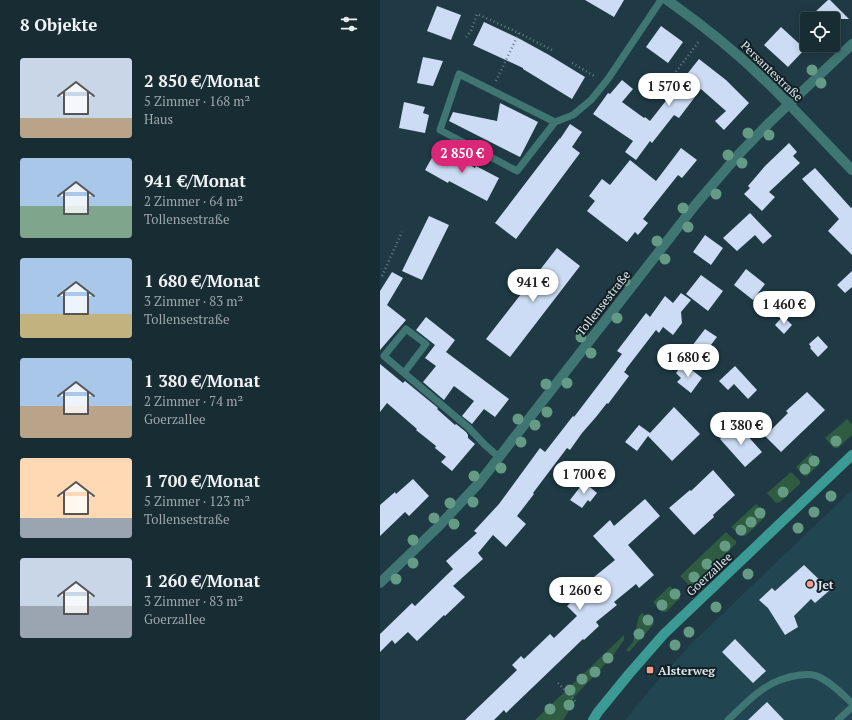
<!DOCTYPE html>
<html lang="de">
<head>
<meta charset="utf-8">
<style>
	:root { --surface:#172c33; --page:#24383f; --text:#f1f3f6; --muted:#9ea7ac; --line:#36484e; --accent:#db2777 }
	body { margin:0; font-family:"PT Serif",serif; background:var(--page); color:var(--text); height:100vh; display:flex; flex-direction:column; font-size:15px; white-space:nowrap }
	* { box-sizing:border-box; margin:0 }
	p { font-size:13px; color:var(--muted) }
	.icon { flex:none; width:22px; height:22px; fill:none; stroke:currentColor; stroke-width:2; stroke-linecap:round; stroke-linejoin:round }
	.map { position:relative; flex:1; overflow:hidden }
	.panel { display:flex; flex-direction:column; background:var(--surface); width:380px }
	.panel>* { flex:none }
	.buttons { position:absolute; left:420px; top:12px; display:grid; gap:8px }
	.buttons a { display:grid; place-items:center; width:40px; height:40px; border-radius:4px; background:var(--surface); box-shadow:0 2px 10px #0003,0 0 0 1px var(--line); font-size:20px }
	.price { position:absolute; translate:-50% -34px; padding:0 9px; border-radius:14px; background:#fff; color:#222; font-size:13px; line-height:26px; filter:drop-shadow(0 1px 2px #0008) }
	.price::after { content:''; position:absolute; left:50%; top:24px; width:12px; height:9px; margin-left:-6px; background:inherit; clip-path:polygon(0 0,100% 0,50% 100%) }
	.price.current { background:var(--accent); color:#fff }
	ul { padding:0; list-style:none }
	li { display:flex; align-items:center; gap:12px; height:100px; padding:0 20px }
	li span { display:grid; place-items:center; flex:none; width:112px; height:80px; border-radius:4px; color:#555 }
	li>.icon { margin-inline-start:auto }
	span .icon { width:48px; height:48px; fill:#fffc; stroke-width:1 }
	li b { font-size:17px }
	h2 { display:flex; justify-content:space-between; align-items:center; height:48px; padding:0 20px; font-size:17px }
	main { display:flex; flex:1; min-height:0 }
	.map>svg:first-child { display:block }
	.built { fill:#224552 }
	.green { fill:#2f5b41 }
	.building { fill:#ccdcf4 }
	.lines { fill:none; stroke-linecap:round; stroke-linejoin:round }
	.path { stroke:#657c84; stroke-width:2.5; stroke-dasharray:1 3; stroke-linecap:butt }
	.service { stroke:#3f7673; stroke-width:7 }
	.minor { stroke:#3f7673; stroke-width:10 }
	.secondary { stroke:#3b9a94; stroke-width:10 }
	.tree { fill:#659b85 }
	.poi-dot { fill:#f49d8d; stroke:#131f24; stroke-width:1.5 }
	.labels { text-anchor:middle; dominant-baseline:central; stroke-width:4; stroke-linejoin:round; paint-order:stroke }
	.street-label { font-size:12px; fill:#d9e8ee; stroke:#131f24 }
	.poi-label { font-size:12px; font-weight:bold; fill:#d9e8ee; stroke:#131f24; text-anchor:start }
</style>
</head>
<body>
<main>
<section class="panel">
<h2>8 Objekte<svg class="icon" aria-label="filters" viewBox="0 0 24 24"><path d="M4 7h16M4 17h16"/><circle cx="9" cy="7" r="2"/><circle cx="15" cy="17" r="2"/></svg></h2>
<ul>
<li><span style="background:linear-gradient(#c9d6e8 75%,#b9a48a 0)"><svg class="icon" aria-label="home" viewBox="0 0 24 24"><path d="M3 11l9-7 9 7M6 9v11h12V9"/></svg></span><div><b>2 850 €/Monat</b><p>5 Zimmer · 168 m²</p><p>Haus</p></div></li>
<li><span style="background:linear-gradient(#a9c7e8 60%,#7fa58c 0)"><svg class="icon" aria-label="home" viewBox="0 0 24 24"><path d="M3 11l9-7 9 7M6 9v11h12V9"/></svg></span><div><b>941 €/Monat</b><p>2 Zimmer · 64 m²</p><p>Tollensestraße</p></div></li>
<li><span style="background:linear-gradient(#a9c7e8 70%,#c2b280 0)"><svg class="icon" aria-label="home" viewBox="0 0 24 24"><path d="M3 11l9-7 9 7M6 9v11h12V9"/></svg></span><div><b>1 680 €/Monat</b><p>3 Zimmer · 83 m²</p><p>Tollensestraße</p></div></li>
<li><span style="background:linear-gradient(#a9c7e8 60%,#b9a48a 0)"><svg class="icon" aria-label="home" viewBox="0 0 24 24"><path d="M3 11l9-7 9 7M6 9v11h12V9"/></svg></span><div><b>1 380 €/Monat</b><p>2 Zimmer · 74 m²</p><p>Goerzallee</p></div></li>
<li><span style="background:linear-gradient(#ffd9b3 75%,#9aa5b1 0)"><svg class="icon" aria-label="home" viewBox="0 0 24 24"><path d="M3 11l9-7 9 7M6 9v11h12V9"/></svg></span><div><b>1 700 €/Monat</b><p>5 Zimmer · 123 m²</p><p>Tollensestraße</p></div></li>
<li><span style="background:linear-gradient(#c9d6e8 60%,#9aa5b1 0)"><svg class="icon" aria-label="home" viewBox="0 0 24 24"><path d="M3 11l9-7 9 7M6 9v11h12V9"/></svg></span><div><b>1 260 €/Monat</b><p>3 Zimmer · 83 m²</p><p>Goerzallee</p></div></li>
</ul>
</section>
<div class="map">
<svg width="472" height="720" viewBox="0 0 472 720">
	<rect width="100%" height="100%" fill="#1f3a44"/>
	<path class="built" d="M472 490V720H245L274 685 311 644Z"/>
	<path class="green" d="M467 419 472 424V435L458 448H454L445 438Z
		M431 453 440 461 439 464 427 476H424L416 467Z
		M411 472 420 481V484L400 502 396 503 387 493Z
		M376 504 385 513V517L365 536H361L351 527Z
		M346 532 356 541V544L313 585H309L300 576Z
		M290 586 299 596 300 598 286 612H282L273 602Z
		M262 613 274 624 249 652 246 650 253 642 259 616Z
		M244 635V640L232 657 195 696 187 714 183 720H155Z"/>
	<path class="building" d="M205 0H244L234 17Z
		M448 0H450L469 19H440L434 13Z
		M57 6 81 15 71 40 47 31Z
		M104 22 140 39 169 55 205 77 192 99 143 69V68L93 45Z
		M281 26 303 42 288 63 266 47Z
		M401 27 425 49 408 67 384 45Z
		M43 57 63 61 53 86 37 83Z
		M319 59 346 80 369 103 344 130 335 121 346 111 321 89 299 118 294 115 272 143 270 141 256 160 245 152 253 141 213 114 228 93 230 94 242 80 253 89 242 102 264 118 265 117 270 121Z
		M24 102 45 107 43 113 49 115 45 133 19 128Z
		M120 103 158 122 140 157 69 121 73 112 117 121Z
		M190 124 202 132 192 147 200 153 136 239 115 223 180 138V139Z
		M409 143 417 152 413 156 420 163 389 192 395 197 382 211 364 194 370 188 368 186 385 166Z
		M58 147 95 168 96 166 119 178 107 201 69 181 68 183 45 170Z
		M301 148 317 160 302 178 298 175 263 219 268 223 258 235 255 232 247 242 207 211 215 201 209 196 222 179 230 185 250 160 276 181Z
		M435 168 471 208 472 207V255L448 231 459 219 422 179Z
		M370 213 392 236 383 244 375 235 357 251 343 238Z
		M49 216 69 225 42 280 22 271Z
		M325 235 343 248 331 265 313 252Z
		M177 248 200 266 130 357 106 339Z
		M366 269 385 284 373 300 354 285Z
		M472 271V287L465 293 457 285Z
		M12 272 23 278 7 305 26 320 0 350V291Z
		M321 275 343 291 328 311 306 294Z
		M301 293 311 300 301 312 302 323 293 335 283 327 279 333 276 330 246 369V370L244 372 249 376 228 404 227 403 216 417 202 433 190 450 187 448 153 493 154 494 137 516 146 524 126 547 113 535 98 553 103 559 73 586 85 597 65 616 64 615 37 641 28 632 15 644 12 640 0 652V634L32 603 35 606 73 569 66 561 97 533 94 531 119 504 160 448 165 452 193 416 194 417 242 354 237 351 266 313 270 317 285 296 293 303Z
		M403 316 412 325 404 334 395 325Z
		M46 317 75 340 66 352 129 399 115 417 104 409 92 424 82 416 94 401 74 386 64 400 43 382 56 366 45 358 55 345 36 330Z
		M325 329 337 337 313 368 302 359Z
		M438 336 448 347 438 357 430 348 431 347 429 344Z
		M303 363 322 378 311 393 297 382 301 378 296 373Z
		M0 364 23 383 25 381 58 408 57 409 75 425 76 424 86 432 88 435V438L95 444 72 471 61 462 66 457 55 448 56 446 36 430 37 429 7 403 0 412Z
		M355 366 377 390 368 399 354 384 348 390 339 381Z
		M427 392 445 410 401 452 385 436 408 413 406 411Z
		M294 407 320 434 292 461 268 436 257 451 245 442 259 425 270 433Z
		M357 424 382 452 365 467 340 439Z
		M333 470 355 495 333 515 334 517 314 535 289 508 310 490 311 491Z
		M33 479 49 496 29 516 25 512 0 536V505L15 492 16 494Z
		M204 482 217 493 210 502 208 500 202 508 190 500Z
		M265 499 280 516 248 545 274 575 259 588 256 584 234 602 237 605 216 622 219 626 204 640 203 639 126 713 124 710 114 720H85L137 670 132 665 141 656 144 659 170 634 174 638 197 616 187 606 196 597 197 598 217 581 214 577 235 560 213 536 230 520 234 526Z
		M424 565 450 590 435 603 431 599 414 616 418 627 405 635 388 608 379 600 392 588 395 591Z
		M355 639 386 671 373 683 342 652Z
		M387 702 404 720H368Z"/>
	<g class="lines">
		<path class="path" d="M86 37 91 31 97 14 139 33 172 50
			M192 63 216 77
			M116 81 139 33
			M286 93 282 90 320 40
			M2 276 22 232
			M178 683 196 702"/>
		<path class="service" d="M175 122 79 74 60 130 137 171 175 122 193 115 211 100 228 79 281 0
			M24 373 46 344 26 329 4 356 89 428 105 445 119 457
			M348 720C370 699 387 679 420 675 427 674 435 674 441 678 453 684 462 694 472 703
			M458 720 472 707"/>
		<path class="minor" d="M287 0C324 26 362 57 394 89 421 116 446 143 472 170
			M0 583 58 527 99 483 316 204 359 154 390 122 472 44"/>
		<path class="secondary" d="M213 720 218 712 249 674 284 634 472 455"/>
	</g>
	<g class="tree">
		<circle cx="432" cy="70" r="5.5"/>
		<circle cx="441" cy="83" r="5.5"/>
		<circle cx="368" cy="133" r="5.5"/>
		<circle cx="389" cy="135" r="5.5"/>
		<circle cx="348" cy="155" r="5.5"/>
		<circle cx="362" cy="163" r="5.5"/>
		<circle cx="336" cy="194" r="5.5"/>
		<circle cx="303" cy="208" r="5.5"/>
		<circle cx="308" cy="227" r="5.5"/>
		<circle cx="277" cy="241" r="5.5"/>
		<circle cx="285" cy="259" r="5.5"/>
		<circle cx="245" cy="281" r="5.5"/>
		<circle cx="237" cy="318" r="5.5"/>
		<circle cx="201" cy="337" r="5.5"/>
		<circle cx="211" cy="353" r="5.5"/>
		<circle cx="187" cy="383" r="5.5"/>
		<circle cx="166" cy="384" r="5.5"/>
		<circle cx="167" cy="412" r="5.5"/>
		<circle cx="138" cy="419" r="5.5"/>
		<circle cx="155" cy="425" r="5.5"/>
		<circle cx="456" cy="441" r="5.5"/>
		<circle cx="141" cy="442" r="5.5"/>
		<circle cx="434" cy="461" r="5.5"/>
		<circle cx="121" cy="468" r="5.5"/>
		<circle cx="425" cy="469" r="5.5"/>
		<circle cx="94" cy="476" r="5.5"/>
		<circle cx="403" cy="492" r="5.5"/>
		<circle cx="451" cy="496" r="5.5"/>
		<circle cx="93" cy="502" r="5.5"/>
		<circle cx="70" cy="503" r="5.5"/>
		<circle cx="434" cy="512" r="5.5"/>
		<circle cx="380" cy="513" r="5.5"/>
		<circle cx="54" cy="518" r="5.5"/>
		<circle cx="371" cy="522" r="5.5"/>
		<circle cx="74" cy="524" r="5.5"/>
		<circle cx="418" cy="528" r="5.5"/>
		<circle cx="361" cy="530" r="5.5"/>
		<circle cx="33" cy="540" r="5.5"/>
		<circle cx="345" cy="546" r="5.5"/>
		<circle cx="33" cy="563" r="5.5"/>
		<circle cx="327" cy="564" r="5.5"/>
		<circle cx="368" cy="574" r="5.5"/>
		<circle cx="314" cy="577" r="5.5"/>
		<circle cx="16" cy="579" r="5.5"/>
		<circle cx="295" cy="594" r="5.5"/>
		<circle cx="282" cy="605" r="5.5"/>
		<circle cx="336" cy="607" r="5.5"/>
		<circle cx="268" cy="620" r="5.5"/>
		<circle cx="309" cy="632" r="5.5"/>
		<circle cx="259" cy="634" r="5.5"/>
		<circle cx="295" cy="645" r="5.5"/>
		<circle cx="228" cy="658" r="5.5"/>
		<circle cx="215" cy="672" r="5.5"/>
		<circle cx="202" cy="679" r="5.5"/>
		<circle cx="190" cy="690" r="5.5"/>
		<circle cx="189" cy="705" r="5.5"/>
		<circle cx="170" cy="709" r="5.5"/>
	</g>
	<g class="poi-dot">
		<circle cx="430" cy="584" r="4"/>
		<rect x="266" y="666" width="8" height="8" rx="2"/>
	</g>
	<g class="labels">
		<g class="street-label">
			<text transform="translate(392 71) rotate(44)">Persantestraße</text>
			<text transform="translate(223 303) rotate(-52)">Tollensestraße</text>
			<text transform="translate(329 574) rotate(-43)">Goerzallee</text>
		</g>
		<g class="poi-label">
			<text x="438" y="584">Jet</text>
			<text x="278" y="670">Alsterweg</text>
		</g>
	</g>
</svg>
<div class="buttons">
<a><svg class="icon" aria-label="locate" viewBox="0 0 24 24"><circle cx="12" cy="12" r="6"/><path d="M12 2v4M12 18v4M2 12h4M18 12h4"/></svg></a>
</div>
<b class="price" style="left:289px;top:107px">1 570 €</b>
<b class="price current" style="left:82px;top:174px">2 850 €</b>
<b class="price" style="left:153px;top:303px">941 €</b>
<b class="price" style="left:404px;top:325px">1 460 €</b>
<b class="price" style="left:308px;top:378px">1 680 €</b>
<b class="price" style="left:361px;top:446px">1 380 €</b>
<b class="price" style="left:204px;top:495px">1 700 €</b>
<b class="price" style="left:200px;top:611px">1 260 €</b>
</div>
</main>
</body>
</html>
